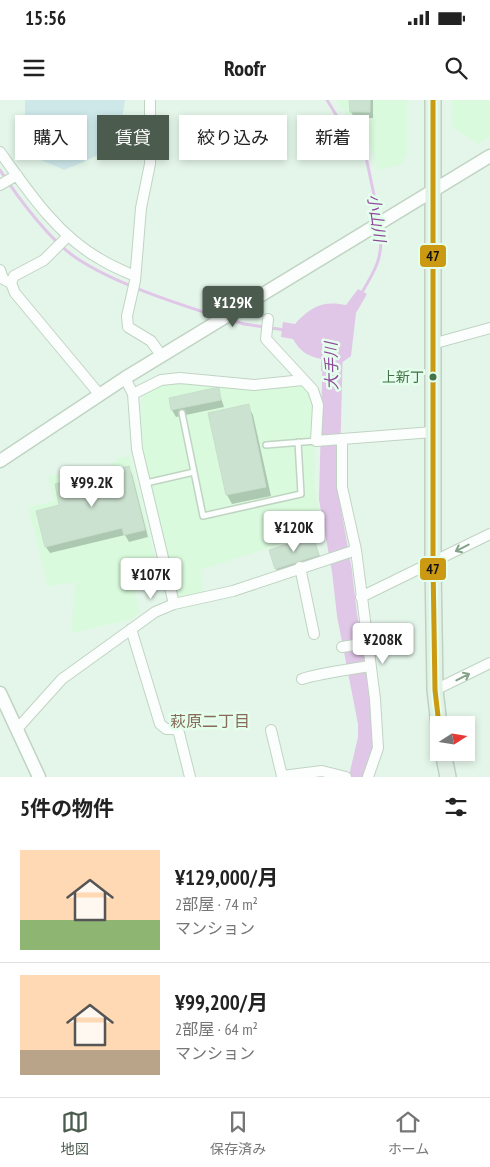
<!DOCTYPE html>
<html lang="ja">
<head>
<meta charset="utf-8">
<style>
	:root { --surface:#fff; --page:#f2f2f2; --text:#222; --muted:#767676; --line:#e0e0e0; --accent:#4b5b4d }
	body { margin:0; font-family:"PT Sans Narrow","Noto Sans JP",sans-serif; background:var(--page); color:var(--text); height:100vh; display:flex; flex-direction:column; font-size:19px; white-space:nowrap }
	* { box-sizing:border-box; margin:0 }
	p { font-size:16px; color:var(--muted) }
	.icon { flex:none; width:28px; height:28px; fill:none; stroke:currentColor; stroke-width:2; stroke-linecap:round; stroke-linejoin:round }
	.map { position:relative; height:677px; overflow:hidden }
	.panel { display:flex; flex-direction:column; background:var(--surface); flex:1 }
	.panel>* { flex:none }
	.hud { position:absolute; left:15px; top:15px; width:460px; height:45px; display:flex; gap:10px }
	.needle { width:32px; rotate:78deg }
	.controls { position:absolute; left:430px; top:616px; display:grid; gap:10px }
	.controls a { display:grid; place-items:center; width:45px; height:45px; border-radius:0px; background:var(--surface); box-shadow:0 2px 8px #0003; font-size:25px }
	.price { position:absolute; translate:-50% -42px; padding:0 11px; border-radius:5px; background:#fff; color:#222; font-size:16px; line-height:32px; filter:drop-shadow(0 1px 2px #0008) }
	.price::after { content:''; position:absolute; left:50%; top:30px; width:15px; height:11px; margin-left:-8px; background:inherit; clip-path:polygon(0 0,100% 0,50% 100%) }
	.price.active { background:var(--accent); color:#fff }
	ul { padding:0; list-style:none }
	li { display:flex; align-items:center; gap:15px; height:125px; padding:0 20px }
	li+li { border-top:1px solid var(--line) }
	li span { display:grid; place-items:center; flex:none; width:140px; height:100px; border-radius:0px; color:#555 }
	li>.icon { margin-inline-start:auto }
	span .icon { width:60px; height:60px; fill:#fffc; stroke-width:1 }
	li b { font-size:21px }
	h2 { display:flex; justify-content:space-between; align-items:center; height:60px; padding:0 20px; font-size:21px }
	.tag { padding:0 18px; border-radius:0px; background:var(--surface); box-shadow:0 2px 8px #0003; font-size:18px; line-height:45px }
	.tag.active { background:var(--accent); color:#fff }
	.status { display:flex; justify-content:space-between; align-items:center; height:35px; padding:0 25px; background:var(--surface); direction:ltr }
	.status svg { height:14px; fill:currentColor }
	header { display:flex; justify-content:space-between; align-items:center; height:65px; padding:0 20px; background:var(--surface); font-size:22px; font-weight:600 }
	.dock { display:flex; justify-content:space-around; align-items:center; height:70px; border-top:1px solid var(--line); background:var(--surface); font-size:14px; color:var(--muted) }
	.dock a { display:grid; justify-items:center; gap:2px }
	.dock .active { color:var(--accent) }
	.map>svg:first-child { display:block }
	.commercial { fill:#d9fadc }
	.green { fill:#cee8ea }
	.water { fill:#e0c6e7 }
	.shadow { fill:#0003 }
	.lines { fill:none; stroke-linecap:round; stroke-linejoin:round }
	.stream { stroke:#e0c6e7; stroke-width:3 }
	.river { stroke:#e0c6e7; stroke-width:20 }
	.building { fill:#cce2d0; stroke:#c7decb }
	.service-casing { stroke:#c0d4c3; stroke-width:8 }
	.minor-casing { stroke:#c0d4c3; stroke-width:12 }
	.tertiary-casing { stroke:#c0d4c3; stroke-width:15 }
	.primary-casing { stroke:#bfd2c2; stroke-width:18 }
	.service { stroke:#fbfefc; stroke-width:5 }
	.minor { stroke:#fbfefc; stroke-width:10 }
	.tertiary { stroke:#fbfefc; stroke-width:12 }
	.primary { stroke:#e2f2e7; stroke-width:15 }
	.bus-1-casing { stroke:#e4ffec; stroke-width:9 }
	.bus-1 { stroke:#cb9912; stroke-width:5 }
	.oneway { stroke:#85a388 }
	.bus-dot { fill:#467249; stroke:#e4ffec; stroke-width:2 }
	.labels { text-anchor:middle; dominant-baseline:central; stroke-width:5; stroke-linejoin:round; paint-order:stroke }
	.bus-label { font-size:14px; fill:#467249; stroke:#e4ffec; text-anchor:end }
	.water-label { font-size:16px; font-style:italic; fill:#91479c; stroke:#e4ffec }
	.neighbourhood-label { font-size:16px; fill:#896b59; stroke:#e4ffec }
	.line-badge { stroke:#e4ffec; stroke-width:2 }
	.pale-badge-label { font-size:14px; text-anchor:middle; font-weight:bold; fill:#111 }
</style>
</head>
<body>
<div class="status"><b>15:56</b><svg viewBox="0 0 49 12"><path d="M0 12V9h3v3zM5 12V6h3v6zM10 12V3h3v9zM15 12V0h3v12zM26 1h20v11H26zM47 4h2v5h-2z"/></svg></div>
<header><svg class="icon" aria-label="menu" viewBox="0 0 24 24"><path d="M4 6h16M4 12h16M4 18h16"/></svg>Roofr<svg class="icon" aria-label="search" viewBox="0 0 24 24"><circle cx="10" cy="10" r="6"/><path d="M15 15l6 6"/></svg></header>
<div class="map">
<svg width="490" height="677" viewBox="0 0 490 677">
	<rect width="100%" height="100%" fill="#e4f6ea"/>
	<path class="commercial" d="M336 0H407V53L402 64 378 70 371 47Z
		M452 0H490V37L478 44 451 26Z
		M163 283 259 288 301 283 308 289 314 304 315 392 324 430 200 470 204 496 180 499 175 495 143 357 141 302 144 294Z
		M130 356 156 462 133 467 131 475 140 513 132 519 72 533 73 493 77 482 48 486 28 407 54 401 48 376 109 366 119 358Z"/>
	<path class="green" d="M25 0H125C119 48 106 53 64 70 50 63 37 60 25 51Z"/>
	<path class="water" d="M358 189 367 194 356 213 351 256 340 264V271H321V259C307 256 300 251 293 239L281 237 283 222 295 224C310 207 323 200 346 205Z"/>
	<path class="shadow" d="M351 0H373V18L355 19 351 12Z
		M218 289 224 307 176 317 172 310Z
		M248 306 253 315 271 396 232 404 227 395 210 314Z
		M128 367 132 374 148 437 129 442 125 435 50 453 46 447 61 406Z
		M313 437 323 465 282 478 276 469Z"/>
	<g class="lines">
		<path class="stream" d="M327 0 338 18 365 52 379 119
			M0 70C19 99 52 144 81 161 119 185 176 203 219 217
			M361 194C376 169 384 156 380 126
			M228 219 244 224 285 230"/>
		<path class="river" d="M333 245 329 399 342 471 347 515 368 623V638L359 677"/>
	</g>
	<path class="building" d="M349 0H370V12H350Z
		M219 287 221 300 171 310 169 298Z
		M249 304 266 387 226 395 208 313Z
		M129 366 145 430 124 435 122 428 45 447 36 411 59 405 55 384Z
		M313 436 319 455 275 469 269 450Z"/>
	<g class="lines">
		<g class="service-casing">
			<path id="service" d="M182 313 203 416 301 394 298 342
				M266 345 316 341
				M146 383 194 372"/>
		</g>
		<g class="minor-casing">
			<path id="minor" d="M150 0V64L141 108 135 181 127 216 128 227 151 241 161 255
				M0 52C28 91 57 135 100 159 111 166 123 171 135 176
				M0 85 17 75
				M68 136 44 160 14 176 11 183 15 193 100 295
				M0 170 3 179 11 183
				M268 219 266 239 313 290 318 305 316 341 433 332
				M432 244 490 228
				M125 278 133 294 137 349 174 504
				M133 294 161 280 180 278 254 285 303 280
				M342 341V387L356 450 375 599 378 648 368 677
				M300 467 314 534
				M361 497 490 434
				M131 529 160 624 166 629H175L179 633 190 677
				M342 547 367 543
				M302 579C325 572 347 570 370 566
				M435 590 490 563
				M17 629 62 579 155 512 174 504 233 491 356 450
				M271 630 282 676 322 671 346 677"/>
		</g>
		<g class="tertiary-casing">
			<path id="tertiary" d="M0 361 125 278 490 56
				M0 593 39 677"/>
		</g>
		<g class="primary-casing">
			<path id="primary" d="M433 0V463L435 590 439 625
				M443 652 448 677"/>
		</g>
		<use href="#service" class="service"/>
		<use href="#minor" class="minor"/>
		<use href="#tertiary" class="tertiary"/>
		<use href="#primary" class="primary"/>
		<g class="bus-1-casing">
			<path id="bus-1" d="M433 0V463L435 590 439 625"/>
		</g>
		<use href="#bus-1" class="bus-1"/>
	</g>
	<defs><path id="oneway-shaft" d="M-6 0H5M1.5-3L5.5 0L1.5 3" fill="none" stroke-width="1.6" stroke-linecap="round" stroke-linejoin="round" transform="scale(1.25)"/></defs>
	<g class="oneway">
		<use href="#oneway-shaft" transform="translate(462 448) rotate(153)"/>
		<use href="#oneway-shaft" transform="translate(463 577) rotate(-27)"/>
	</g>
	<circle class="bus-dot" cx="433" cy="277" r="4.5"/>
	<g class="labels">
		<g class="bus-label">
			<text x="424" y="277">上新丁</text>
		</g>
		<g class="water-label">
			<text transform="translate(377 118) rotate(82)">小山川</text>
			<text transform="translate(331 266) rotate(-91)">大手川</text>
		</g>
		<g class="neighbourhood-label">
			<text x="210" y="621">萩原二丁目</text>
		</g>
	</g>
	<g class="line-badge">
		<rect x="419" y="144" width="28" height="24" rx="5" fill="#cb9912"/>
		<rect x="419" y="457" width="28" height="24" rx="5" fill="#cb9912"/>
	</g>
	<g class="pale-badge-label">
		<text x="433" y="161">47</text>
		<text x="433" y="474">47</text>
	</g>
</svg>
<div class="controls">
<a><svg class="needle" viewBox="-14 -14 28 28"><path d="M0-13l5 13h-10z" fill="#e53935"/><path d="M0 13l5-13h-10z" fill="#767676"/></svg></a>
</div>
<b class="price active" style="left:233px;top:228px">¥129K</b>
<b class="price" style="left:92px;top:408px">¥99.2K</b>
<b class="price" style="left:294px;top:453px">¥120K</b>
<b class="price" style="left:151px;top:500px">¥107K</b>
<b class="price" style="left:383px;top:565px">¥208K</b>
<div class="hud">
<a class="tag">購入</a>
<a class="tag active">賃貸</a>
<a class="tag">絞り込み</a>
<a class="tag">新着</a>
</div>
</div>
<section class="panel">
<h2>5件の物件<svg class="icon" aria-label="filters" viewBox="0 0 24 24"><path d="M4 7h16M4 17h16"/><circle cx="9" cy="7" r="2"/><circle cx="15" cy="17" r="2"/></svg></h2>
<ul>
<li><span style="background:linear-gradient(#ffd9b3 70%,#8fb573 0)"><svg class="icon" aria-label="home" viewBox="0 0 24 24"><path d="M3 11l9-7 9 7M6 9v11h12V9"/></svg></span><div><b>¥129,000/月</b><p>2部屋 · 74 m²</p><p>マンション</p></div></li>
<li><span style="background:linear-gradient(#ffd9b3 75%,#b9a48a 0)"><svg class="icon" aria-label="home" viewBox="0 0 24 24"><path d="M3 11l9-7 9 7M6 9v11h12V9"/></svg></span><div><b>¥99,200/月</b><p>2部屋 · 64 m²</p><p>マンション</p></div></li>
</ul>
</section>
<nav class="dock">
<a class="active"><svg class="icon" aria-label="map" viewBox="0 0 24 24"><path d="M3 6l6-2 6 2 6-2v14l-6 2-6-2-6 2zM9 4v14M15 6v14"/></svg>地図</a>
<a><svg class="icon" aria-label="saved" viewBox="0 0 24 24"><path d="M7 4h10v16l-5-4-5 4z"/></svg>保存済み</a>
<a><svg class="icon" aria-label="home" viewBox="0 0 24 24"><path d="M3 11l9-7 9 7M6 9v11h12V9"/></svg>ホーム</a>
</nav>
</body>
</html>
